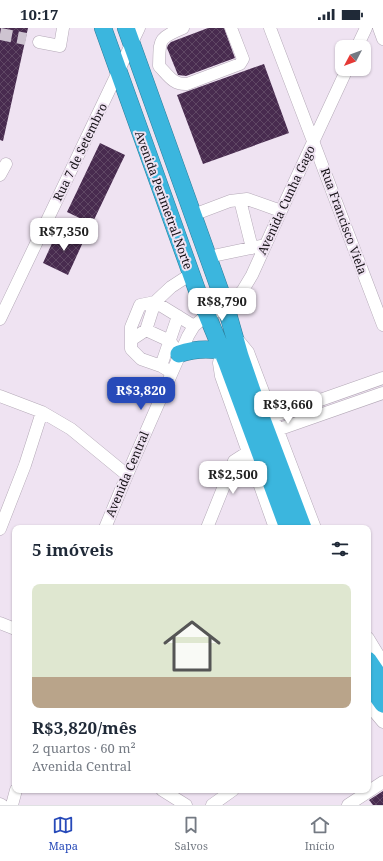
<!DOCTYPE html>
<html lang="pt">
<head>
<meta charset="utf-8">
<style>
	:root { --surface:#fff; --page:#f2f2f3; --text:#1f2937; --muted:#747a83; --line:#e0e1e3; --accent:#274ab9 }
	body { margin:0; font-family:"Noto Serif",serif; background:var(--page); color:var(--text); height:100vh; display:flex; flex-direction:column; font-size:15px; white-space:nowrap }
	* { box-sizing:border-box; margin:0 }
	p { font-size:13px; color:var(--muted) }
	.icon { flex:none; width:22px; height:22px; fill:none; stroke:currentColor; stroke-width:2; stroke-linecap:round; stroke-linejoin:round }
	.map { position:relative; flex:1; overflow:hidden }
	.side { position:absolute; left:12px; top:497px; width:359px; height:268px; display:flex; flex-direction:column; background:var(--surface); border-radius:8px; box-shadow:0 1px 3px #0004 }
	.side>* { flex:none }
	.needle { width:26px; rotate:229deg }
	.controls { position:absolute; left:335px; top:12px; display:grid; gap:8px }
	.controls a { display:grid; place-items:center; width:36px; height:36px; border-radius:8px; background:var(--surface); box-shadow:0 1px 3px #0004; font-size:20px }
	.price { position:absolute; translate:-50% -34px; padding:0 9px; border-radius:8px; background:#fff; color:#222; font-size:13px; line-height:26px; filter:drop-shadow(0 1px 2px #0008) }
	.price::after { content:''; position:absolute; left:50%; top:24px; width:12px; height:9px; margin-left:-6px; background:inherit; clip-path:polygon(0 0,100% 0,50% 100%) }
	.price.current { background:var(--accent); color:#fff }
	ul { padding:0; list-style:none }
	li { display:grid; align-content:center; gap:8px; height:212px; padding:0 20px }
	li+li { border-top:1px solid var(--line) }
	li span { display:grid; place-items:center; height:124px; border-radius:8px; color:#555 }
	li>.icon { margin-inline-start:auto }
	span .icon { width:72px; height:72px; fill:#fffc; stroke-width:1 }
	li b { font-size:17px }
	h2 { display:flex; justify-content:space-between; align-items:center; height:48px; padding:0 20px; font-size:17px }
	.status { display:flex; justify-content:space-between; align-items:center; height:28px; padding:0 20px; background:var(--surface); direction:ltr }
	.status svg { height:11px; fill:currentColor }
	.menu { display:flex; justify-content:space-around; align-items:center; height:56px; border-top:1px solid var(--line); background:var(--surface); font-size:11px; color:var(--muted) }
	.menu a { display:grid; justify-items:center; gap:2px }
	.menu .current { color:var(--accent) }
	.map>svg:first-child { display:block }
	.building { fill:url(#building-cross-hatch) }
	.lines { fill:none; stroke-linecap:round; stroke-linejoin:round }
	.minor-tunnel { stroke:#cec4d1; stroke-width:12; stroke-dasharray:12 6; stroke-linecap:butt }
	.minor-casing { stroke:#b4a9b7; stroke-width:13 }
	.highway-casing { stroke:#2e7c98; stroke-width:18 }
	.minor { stroke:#fff; stroke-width:12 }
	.highway { stroke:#3bb6de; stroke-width:17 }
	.labels { text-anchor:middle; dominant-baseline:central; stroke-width:4; stroke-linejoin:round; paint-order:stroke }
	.street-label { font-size:12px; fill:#151116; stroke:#efe3f2 }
</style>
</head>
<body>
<div class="status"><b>10:17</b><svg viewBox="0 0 49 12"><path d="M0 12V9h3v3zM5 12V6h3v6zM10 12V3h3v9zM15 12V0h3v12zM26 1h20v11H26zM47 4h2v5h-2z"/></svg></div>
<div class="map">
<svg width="383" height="777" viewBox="0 0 383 777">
	<defs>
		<pattern id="building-cross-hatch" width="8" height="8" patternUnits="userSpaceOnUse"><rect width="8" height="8" fill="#482b4f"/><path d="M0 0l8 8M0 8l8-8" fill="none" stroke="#5f4764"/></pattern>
	</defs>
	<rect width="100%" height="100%" fill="#efe3f2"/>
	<path class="building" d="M0 0H28L3 113 0 112Z
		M208 0H224L235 30 186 48 178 47 167 20 168 17 171 14Z
		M264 36 289 105 203 136 177 67Z
		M100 115 125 127 92 196 67 184Z
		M59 200 84 212 68 247 43 235Z
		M383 763V777H373L369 772Z"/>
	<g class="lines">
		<path class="minor-tunnel" d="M0 6 26 11"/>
		<g class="minor-casing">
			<path id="minor" d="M183 0C157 11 160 11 159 38 168 47 173 57 187 56L240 36 243 31 231 0
				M270 0 383 297
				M379 0 383 11
				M39 14 60 18 63 0
				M357 19 366 0
				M0 147 6 136
				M240 172 252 220
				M193 187 230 173 247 171 281 183
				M208 229 265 217
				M0 291 139 0
				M146 302 170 313 174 319
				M131 312V299L140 277 155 274 194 298
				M239 313 248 324 315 500
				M221 324 219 335 221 348 275 500
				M161 338 178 288
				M171 344 161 338 141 331 131 321V312L146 302 155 274 171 259 191 246
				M0 368 42 384 71 401 127 447
				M272 389 383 350
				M277 402 383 365
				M105 500 127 447 188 308 194 298 201 292 234 273 243 262 252 247 281 183 347 41
				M207 500 234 433 248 424
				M0 501 25 437 42 384
				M0 595 15 601
				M368 610 383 635
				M368 676 383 694
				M162 762 186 777
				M0 776 2 777
				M12 777 16 762
				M212 777 233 762
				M348 777 383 754"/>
		</g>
		<g class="highway-casing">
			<path id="highway" d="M103 0 198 265 227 335 288 500
				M126 0 226 279 240 328 260 386 303 500
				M179 326C194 321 206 320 221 323
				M368 632 383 654
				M368 655 383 676"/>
		</g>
		<use href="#minor" class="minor"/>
		<use href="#highway" class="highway"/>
	</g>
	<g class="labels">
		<g class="street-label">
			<text transform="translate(80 124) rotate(-64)">Rua 7 de Setembro</text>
			<text transform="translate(164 172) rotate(70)">Avenida Perimetral Norte</text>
			<text transform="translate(286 172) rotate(-65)">Avenida Cunha Gago</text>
			<text transform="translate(344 193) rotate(70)">Rua Francisco Viela</text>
			<text transform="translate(127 446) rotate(-67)">Avenida Central</text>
		</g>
	</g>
</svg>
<div class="controls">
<a><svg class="needle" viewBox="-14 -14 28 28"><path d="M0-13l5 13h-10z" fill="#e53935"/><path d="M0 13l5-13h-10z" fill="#747a83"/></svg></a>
</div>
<b class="price" style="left:64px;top:224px">R$7,350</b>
<b class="price" style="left:222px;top:294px">R$8,790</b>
<b class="price current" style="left:141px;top:383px">R$3,820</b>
<b class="price" style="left:288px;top:397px">R$3,660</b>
<b class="price" style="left:233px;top:467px">R$2,500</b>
<section class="side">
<h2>5 imóveis<svg class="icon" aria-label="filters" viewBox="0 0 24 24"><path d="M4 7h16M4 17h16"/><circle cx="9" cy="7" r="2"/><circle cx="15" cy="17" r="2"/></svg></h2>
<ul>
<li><span style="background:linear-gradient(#dfe7d0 75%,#b9a48a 0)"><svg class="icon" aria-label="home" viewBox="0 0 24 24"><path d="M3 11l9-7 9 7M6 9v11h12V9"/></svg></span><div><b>R$3,820/mês</b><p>2 quartos · 60 m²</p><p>Avenida Central</p></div></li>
</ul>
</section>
</div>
<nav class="menu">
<a class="current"><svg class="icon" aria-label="map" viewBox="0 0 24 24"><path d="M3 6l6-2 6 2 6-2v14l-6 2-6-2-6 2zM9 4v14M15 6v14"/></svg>Mapa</a>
<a><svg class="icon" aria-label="saved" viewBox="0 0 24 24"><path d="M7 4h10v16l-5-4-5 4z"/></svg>Salvos</a>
<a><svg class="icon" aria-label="home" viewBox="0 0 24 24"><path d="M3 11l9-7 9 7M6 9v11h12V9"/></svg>Início</a>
</nav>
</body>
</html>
